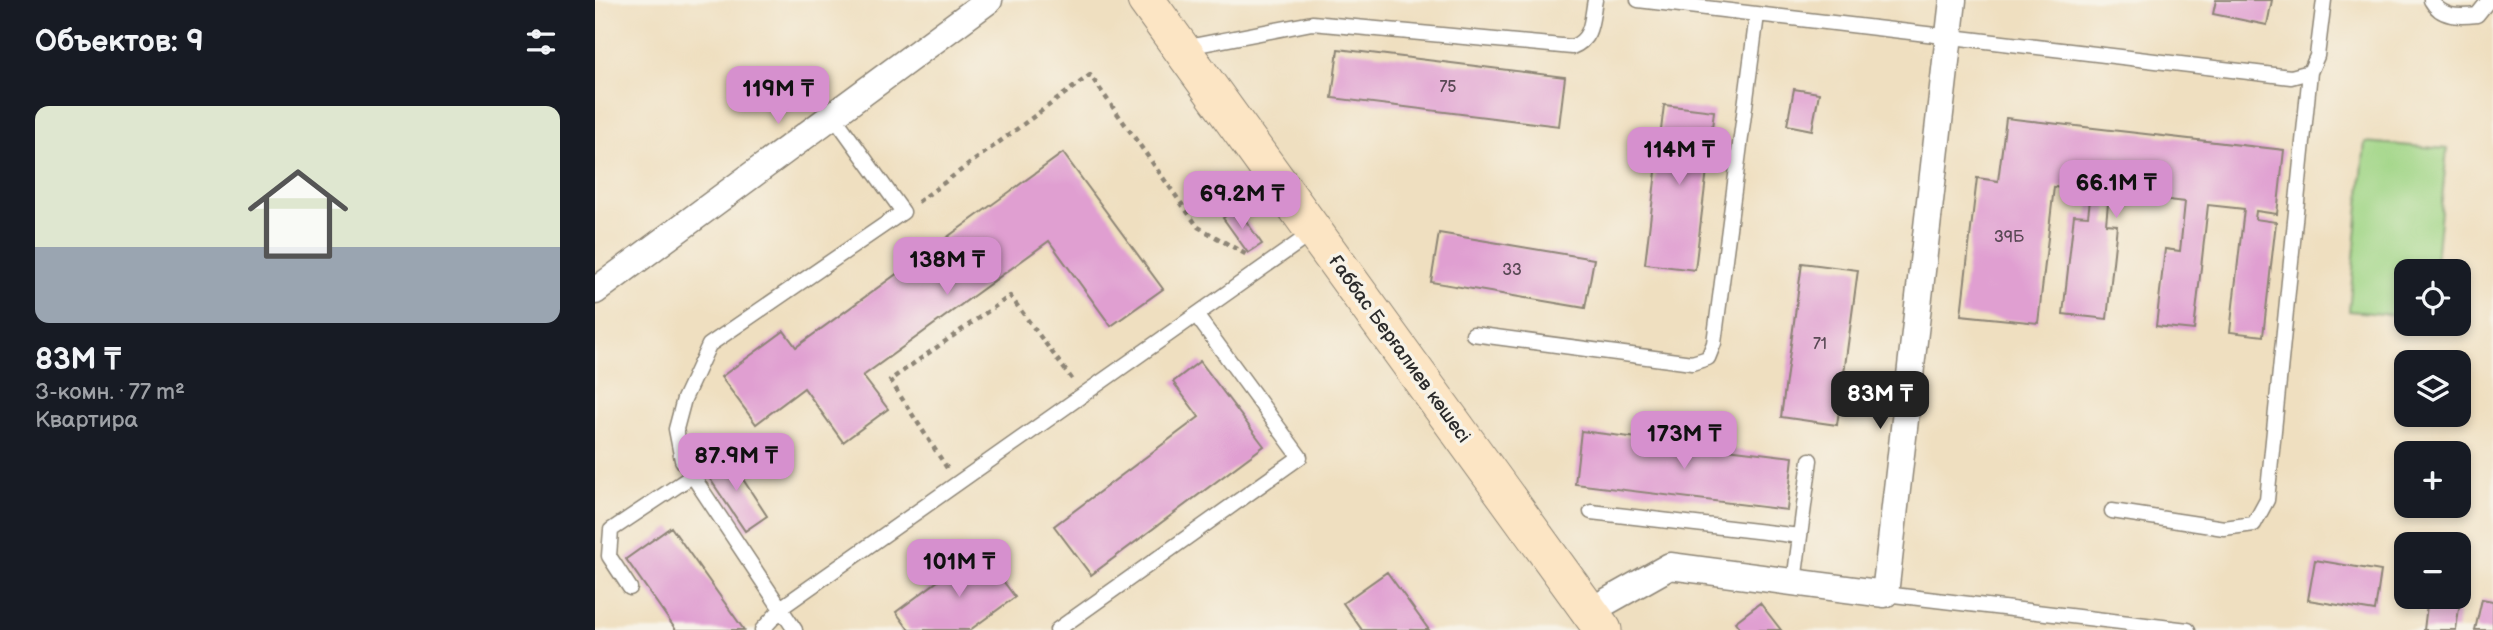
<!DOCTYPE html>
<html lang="ru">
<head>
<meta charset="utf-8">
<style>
	:root { --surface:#171b24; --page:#20242c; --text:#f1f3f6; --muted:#9ea1a6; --accent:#d690ce }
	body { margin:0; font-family:"Balsamiq Sans",sans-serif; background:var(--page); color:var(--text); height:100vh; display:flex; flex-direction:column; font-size:26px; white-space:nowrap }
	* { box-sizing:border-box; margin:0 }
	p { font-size:23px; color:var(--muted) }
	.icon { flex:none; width:38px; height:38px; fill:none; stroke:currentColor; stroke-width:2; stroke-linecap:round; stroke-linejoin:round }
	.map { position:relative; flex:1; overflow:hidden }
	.drawer { display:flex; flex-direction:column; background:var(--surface); width:595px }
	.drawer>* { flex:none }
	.buttons { position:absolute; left:1799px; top:259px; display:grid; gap:14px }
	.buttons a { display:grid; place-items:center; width:77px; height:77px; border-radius:14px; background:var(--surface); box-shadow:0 4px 10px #0003; font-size:35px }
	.price { position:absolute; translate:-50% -60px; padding:0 16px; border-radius:14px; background:var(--accent); color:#111; font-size:23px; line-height:46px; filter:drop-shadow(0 2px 4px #0008) }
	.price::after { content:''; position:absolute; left:50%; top:42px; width:21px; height:16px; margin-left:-10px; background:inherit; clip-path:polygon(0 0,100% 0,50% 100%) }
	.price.current { background:#222; color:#fff }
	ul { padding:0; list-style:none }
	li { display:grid; align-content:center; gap:14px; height:371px; padding:0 35px }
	li span { display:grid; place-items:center; height:217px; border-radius:14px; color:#555 }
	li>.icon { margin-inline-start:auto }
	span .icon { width:126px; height:126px; fill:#fffc; stroke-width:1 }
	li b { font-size:30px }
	h2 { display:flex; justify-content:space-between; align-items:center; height:84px; padding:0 35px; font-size:30px }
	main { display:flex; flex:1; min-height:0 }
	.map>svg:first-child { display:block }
	.green { fill:#a1d687; stroke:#668059; stroke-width:2 }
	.building { fill:#e09fd1 }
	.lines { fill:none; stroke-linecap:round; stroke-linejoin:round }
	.service-casing { stroke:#8d8576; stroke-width:17 }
	.minor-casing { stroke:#8d8576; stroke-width:29 }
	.secondary-casing { stroke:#8d8576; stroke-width:39 }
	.path { stroke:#8d8576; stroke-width:4.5; stroke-dasharray:5 5; stroke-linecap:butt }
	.service { stroke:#fff; stroke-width:14 }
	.minor { stroke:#fff; stroke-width:26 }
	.secondary { stroke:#fce5c4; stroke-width:37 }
	.labels { text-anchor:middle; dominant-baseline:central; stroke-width:7; stroke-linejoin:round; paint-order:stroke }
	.number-label { font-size:16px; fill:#584854 }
	.street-label { font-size:19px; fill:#2b2b2b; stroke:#f7f3e8 }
</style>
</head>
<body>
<main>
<section class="drawer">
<h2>Объектов: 9<svg class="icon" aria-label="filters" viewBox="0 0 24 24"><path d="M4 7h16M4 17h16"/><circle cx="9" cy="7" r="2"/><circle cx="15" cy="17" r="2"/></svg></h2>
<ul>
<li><span style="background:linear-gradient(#dfe7d0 65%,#9aa5b1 0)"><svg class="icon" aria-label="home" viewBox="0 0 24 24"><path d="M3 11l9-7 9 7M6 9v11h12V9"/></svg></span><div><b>83M ₸</b><p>3-комн. · 77 m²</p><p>Квартира</p></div></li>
</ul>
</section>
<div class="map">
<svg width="1898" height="630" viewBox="0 0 1898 630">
	<rect width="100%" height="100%" fill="#f7f3e8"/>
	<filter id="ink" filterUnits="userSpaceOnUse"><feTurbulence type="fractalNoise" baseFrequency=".0143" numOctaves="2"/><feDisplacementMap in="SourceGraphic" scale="14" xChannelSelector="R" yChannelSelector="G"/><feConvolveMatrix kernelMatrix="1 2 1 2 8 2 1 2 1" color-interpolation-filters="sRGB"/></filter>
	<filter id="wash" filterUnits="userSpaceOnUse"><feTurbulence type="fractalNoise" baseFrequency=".00686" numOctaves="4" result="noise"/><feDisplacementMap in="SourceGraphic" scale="28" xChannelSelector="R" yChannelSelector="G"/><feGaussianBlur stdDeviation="1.57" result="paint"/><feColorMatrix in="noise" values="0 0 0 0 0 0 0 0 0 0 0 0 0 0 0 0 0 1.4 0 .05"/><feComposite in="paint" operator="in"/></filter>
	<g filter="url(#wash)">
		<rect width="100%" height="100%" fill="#efdfc0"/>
		<path class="green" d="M1770 142 1852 149 1840 271H1811V316L1754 311Z"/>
		<g id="blocks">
			<path class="building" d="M1621 0H1677L1672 25 1618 14Z
				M743 49 970 77 964 126 737 98Z
				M1199 89 1224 93 1217 130 1192 125Z
				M1069 105 1119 111 1100 270 1050 264Z
				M1411 118 1689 150 1682 214 1661 211 1660 219 1681 222 1668 336 1635 332 1649 209 1613 205 1599 330 1561 326 1570 249 1585 251 1590 202 1514 193 1511 224 1522 225 1512 319 1468 314 1479 215 1493 216 1496 192 1459 187 1443 323 1366 315 1382 178 1403 181Z
				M468 153 568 289 516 326 454 241 268 376 293 409 248 442 209 388 161 424 126 377 189 331 201 347Z
				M642 208 667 244 653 253 628 218Z
				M844 233 999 259 990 308 836 282Z
				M1207 263 1263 270 1242 425 1186 417Z
				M605 361 669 446 496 575 459 526 604 417 578 382Z
				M986 431 1198 457 1192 510 980 484Z
				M132 455 172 516 150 531 109 470Z
				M76 527 149 630H81L31 559Z
				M385 550 420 597 375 630H314L301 612Z
				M1720 560 1786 571 1780 611 1713 600Z
				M1864 571 1869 572 1861 630H1829L1833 597H1864Z
				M792 572 834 630H767L748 603Z
				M1887 599 1898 601V630H1880Z
				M1165 603 1186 630H1146L1140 622Z"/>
		</g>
	</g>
	<g filter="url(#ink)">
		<use href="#blocks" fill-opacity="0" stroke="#8d8576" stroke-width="2"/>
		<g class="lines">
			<g class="service-casing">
				<path id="service" d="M1043 0 1696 77 1715 72 1722 56 1729 0
					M1836 0C1846 18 1864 17 1882 15L1894 0
					M587 48 717 23 977 47C998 39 996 20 1000 0
					M878 334 1097 363 1113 358 1119 343 1162 15
					M1517 511 1629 528 1659 524 1672 500 1715 72
					M996 512 1205 536
					M1199 582 1215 460
					M35 588 14 556 16 530 97 476
					M1290 594 1593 630
					M167 630 190 605 717 233
					M200 630 87 460 81 429 89 399 114 345 308 212 238 115
					M462 630 705 457 601 315"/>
			</g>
			<g class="minor-casing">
				<path id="minor" d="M0 291 394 0
					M995 611 1075 566 1290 594 1358 0"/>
			</g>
			<g class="secondary-casing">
				<path id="secondary" d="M551 0 1008 630"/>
			</g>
			<path class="path" d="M323 202 495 75 603 227 652 255
				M352 468 295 380 415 296 477 379"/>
			<use href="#service" class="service"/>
			<use href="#minor" class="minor"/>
			<use href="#secondary" class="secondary"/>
		</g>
	</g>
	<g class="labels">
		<g class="number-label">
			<text x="853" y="87">75</text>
			<text x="1414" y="237">39Б</text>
			<text x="917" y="270">33</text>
			<text x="1225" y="344">71</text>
		</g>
		<g class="street-label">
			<text transform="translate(804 349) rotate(54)">Ғаббас Берғалиев көшесі</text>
		</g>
	</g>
</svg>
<div class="buttons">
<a><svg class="icon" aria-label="locate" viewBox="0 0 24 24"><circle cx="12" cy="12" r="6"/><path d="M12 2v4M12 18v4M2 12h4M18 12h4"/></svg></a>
<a><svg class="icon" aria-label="layers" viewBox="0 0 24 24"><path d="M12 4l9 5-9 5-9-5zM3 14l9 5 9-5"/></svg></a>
<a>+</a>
<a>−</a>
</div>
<b class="price" style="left:183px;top:126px">119M ₸</b>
<b class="price" style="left:1084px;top:187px">114M ₸</b>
<b class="price" style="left:1521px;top:220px">66.1M ₸</b>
<b class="price" style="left:647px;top:231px">69.2M ₸</b>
<b class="price" style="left:352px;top:297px">138M ₸</b>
<b class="price current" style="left:1285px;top:431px">83M ₸</b>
<b class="price" style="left:1089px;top:471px">173M ₸</b>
<b class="price" style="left:141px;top:493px">87.9M ₸</b>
<b class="price" style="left:364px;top:599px">101M ₸</b>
</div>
</main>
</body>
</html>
